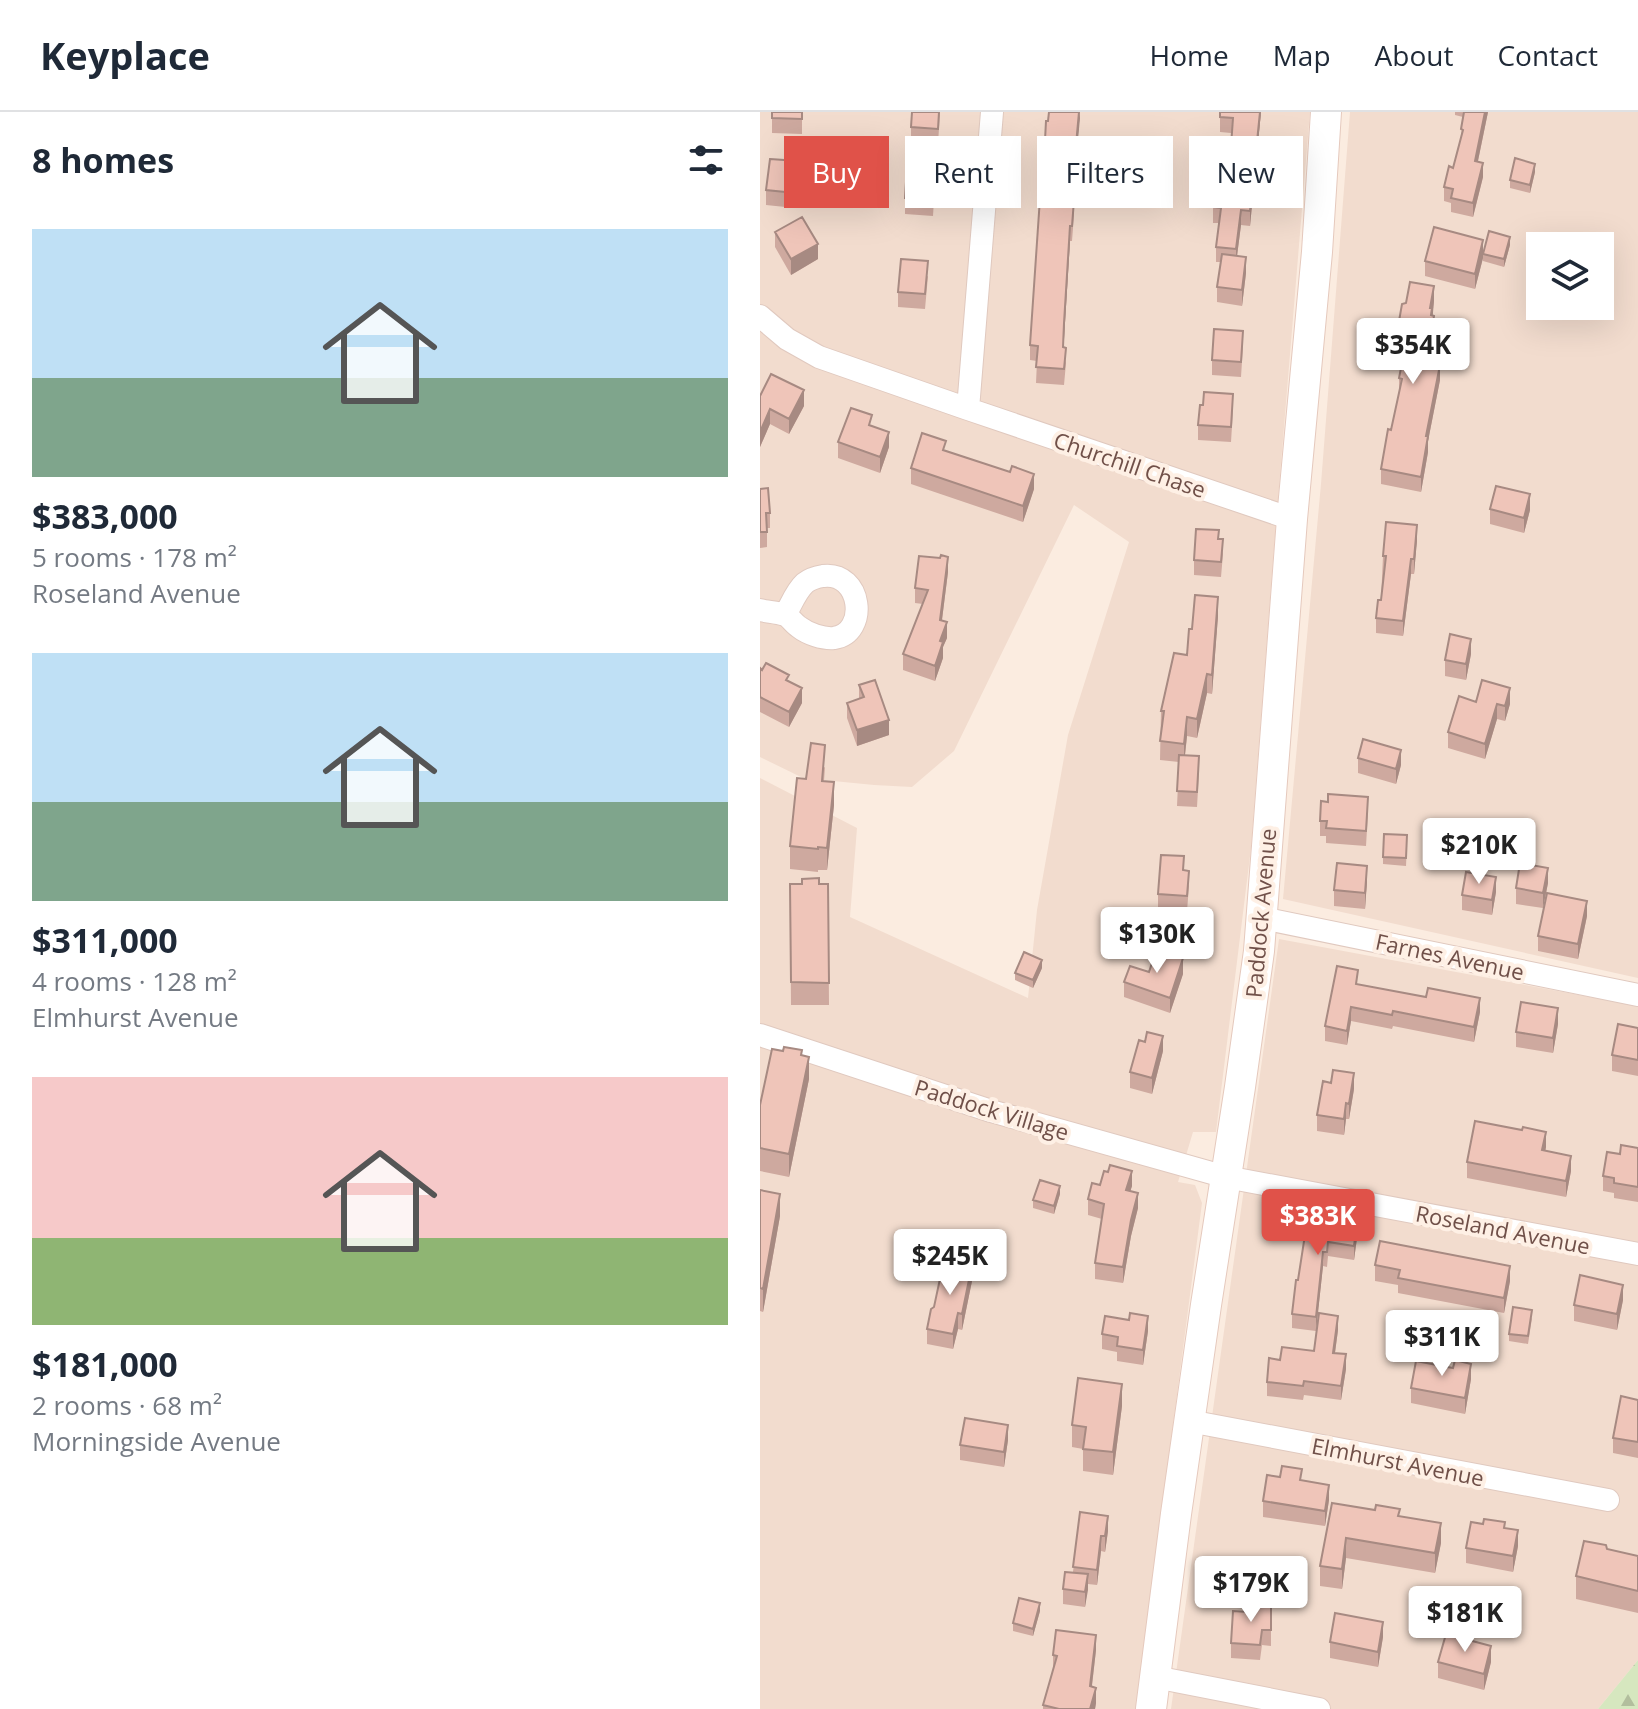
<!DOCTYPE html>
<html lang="en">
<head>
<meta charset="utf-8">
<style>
	:root { --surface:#fff; --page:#f6f6f7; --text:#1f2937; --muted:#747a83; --line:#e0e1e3; --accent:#e05249 }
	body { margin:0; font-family:"Open Sans",sans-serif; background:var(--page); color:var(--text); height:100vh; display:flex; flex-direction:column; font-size:30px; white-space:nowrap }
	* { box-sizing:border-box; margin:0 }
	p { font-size:26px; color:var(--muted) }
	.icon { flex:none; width:44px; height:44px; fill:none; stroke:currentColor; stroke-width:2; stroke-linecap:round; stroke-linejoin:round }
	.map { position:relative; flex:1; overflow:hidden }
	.sheet { display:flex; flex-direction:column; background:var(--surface); width:760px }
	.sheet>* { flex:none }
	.hud { position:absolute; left:24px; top:24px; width:734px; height:72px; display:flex; gap:16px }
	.fabs { position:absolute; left:766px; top:120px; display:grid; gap:16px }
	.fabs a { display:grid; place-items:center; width:88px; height:88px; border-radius:0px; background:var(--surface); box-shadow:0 8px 32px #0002; font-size:40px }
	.price { position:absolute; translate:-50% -68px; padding:0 18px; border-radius:8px; background:#fff; color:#222; font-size:26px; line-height:52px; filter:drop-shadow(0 2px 4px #0008) }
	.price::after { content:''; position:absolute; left:50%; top:48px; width:24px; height:18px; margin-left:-12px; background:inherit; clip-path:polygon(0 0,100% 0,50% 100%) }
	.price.on { background:var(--accent); color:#fff }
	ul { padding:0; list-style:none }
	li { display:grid; align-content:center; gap:16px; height:424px; padding:0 32px }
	li span { display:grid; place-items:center; height:248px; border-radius:0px; color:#555 }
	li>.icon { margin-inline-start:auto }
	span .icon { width:144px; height:144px; fill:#fffc; stroke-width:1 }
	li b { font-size:34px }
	h2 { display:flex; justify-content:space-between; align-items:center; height:96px; padding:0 32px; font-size:34px }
	.chip { padding:0 28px; border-radius:0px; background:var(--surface); box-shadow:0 8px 32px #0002; font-size:28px; line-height:72px }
	.chip.on { background:var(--accent); color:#fff }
	header { display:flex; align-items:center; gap:48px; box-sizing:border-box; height:112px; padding:0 40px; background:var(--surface); border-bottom:2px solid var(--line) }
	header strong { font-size:38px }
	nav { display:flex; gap:44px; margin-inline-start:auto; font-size:28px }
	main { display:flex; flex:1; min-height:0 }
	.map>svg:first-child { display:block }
	.residential { fill:#f2dcce; fill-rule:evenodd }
	.forest { fill:url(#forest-firs) }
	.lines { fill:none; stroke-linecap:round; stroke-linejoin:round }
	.street-casing { stroke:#e0c9bf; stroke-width:24 }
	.secondary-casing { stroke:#e5c9bd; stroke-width:32 }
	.street { stroke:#fff; stroke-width:22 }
	.secondary { stroke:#fff; stroke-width:30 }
	.wall { fill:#cea99f }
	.shaded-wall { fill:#a78a82 }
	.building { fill:#efc5b9; stroke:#a78a82; stroke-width:2 }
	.labels { text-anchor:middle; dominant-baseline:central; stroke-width:8; stroke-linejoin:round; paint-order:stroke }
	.street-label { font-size:22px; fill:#705049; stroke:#fef0e5 }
</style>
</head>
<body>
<header>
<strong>Keyplace</strong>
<nav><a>Home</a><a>Map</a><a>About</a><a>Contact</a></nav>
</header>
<main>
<section class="sheet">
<h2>8 homes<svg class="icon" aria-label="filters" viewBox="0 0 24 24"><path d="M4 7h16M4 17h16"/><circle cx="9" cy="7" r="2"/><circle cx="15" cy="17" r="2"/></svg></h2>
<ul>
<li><span style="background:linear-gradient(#bfe0f5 60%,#7fa58c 0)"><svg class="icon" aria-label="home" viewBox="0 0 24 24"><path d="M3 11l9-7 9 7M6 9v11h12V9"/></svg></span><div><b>$383,000</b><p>5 rooms · 178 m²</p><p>Roseland Avenue</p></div></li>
<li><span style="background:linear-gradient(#bfe0f5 60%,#7fa58c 0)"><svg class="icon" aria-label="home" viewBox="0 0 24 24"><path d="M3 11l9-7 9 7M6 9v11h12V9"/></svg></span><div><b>$311,000</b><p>4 rooms · 128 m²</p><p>Elmhurst Avenue</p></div></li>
<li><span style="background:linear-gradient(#f6c9c9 65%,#8fb573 0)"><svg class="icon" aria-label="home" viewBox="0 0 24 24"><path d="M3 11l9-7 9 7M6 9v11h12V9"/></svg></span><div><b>$181,000</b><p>2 rooms · 68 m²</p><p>Morningside Avenue</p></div></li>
</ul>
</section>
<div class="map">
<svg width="878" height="1597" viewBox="0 0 878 1597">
	<defs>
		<pattern id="forest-firs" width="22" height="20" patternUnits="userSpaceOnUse" patternTransform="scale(2)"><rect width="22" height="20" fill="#d6e7bf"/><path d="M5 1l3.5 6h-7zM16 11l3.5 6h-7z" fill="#b2be9d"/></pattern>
	</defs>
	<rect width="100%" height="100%" fill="#fbece0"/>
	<path class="residential" d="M0 0H550L513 448 491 736 456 1020H433L418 1070 435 1073 442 1091 376 1597H0V666L97 716 90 805 268 886 277 798 308 623 369 430 314 393 194 639 152 675 114 673 43 666 0 645Z
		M590 0H878V866L523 787 561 372ZM780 134H840V194H780Z
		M519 827 878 894V1548L838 1597H411Z"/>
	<path class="forest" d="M878 1548V1597H838Z"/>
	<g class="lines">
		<g class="street-casing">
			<path id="street" d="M0 204 27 227 59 245 208 297 232 0
				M208 297 532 407
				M0 498C7 500 17 500 25 503 30 505 34 512 39 515 48 522 63 527 74 526 109 521 102 459 63 464 57 465 50 467 45 471 36 479 31 493 25 503
				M502 806 878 883
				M0 923 231 999 466 1065 878 1142
				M429 1309 848 1388
				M395 1565 559 1597"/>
		</g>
		<g class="secondary-casing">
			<path id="secondary" d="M391 1597 416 1402 446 1193 480 975 499 839 532 407 557 140 566 0"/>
		</g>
		<use href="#street" class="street"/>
		<use href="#secondary" class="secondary"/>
	</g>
	<path class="wall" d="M12 0H42V22L12 21Z
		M180 0 178 32 151 31V15Z
		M320 0 312 88 314 103 312 129H310L304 227 303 235 306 251 304 273 276 271 277 249 270 248V233Z
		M460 0H501L490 114 481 113 477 144 486 161 482 194 457 190V175L461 150H456V135L459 111H453V95L470 48 471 21 460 20Z
		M695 0H728L718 49 723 65 713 105 691 100V91L684 89V75L693 56 701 25 703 5 695 3Z
		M775 60 770 81 750 76V68Z
		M38 65 35 96 6 93V78Z
		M175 71 173 104 145 102V86Z
		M15 120 58 147 31 163 15 135Z
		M750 133 744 155 723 149V146L715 177 665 164V149L723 140Z
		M168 164 165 197 138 195V180Z
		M674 189 672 203 674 219 669 250 680 268 668 329V340L661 380 621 372V357L631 318 639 281V266L644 242 636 241V226Z
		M483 234 481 265 452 263V248Z
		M0 284 44 294 29 322 10 312 0 335Z
		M473 298 471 330 438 328V313Z
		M78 330 129 335 120 361 78 346Z
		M186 339 250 360 274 377 263 410 151 372V356Z
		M0 377 10 401V416H7V435L0 436Z
		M730 397 770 398 764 421 730 412Z
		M459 427 463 442 461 465 434 463V448Z
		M657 428 654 462H651L643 524 616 521V506L621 488 623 444Z
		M188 460 182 508 187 526 183 535V546L175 569 143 558V542L163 492 155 491V476Z
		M458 504 452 582 447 581 437 626 427 624 425 644 439 660 437 695 417 694 419 650 400 648 401 599 427 543 432 517Z
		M711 542 706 568 685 564V548Z
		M0 556 29 569 42 591 29 615 0 600Z
		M99 573 129 623 97 634 87 606V591L99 587Z
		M716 590 750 592 745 609 737 607 725 647 688 636V620Z
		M598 646 641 653 636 672 598 661Z
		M65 655 64 669 74 693 67 758H58V760L30 757V734L46 667Z
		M608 700 606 734 566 731V724H560V709Z
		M647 731 646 754 623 752V745Z
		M424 758 429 774 427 799 398 797V782Z
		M607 769 605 797 574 794V778Z
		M788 771 783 796 756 792V776Z
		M30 772H68L69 893H31Z
		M736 780 732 803 702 798V783Z
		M827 804 818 847 778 839V824Z
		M282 856 273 876 255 868V861Z
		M389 860 423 862 410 901 364 885V870Z
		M598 872 720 900 714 930 633 914 632 917 591 909 587 933 565 929V914Z
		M798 912 793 941 756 935V920Z
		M878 916V964L852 959V943Z
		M403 939 392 982 370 976V960Z
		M42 943 49 967 29 1065 0 1059V993Z
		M594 977 589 1007H586L584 1023 557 1019V1003Z
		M786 1035 785 1039 811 1059 806 1085 707 1066V1050Z
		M878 1036V1090L854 1086V1081L843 1079V1064L860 1042Z
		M340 1073 372 1074 370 1079 378 1096 371 1124 363 1171 335 1167V1151L342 1107 328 1103V1087Z
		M0 1078 20 1104 3 1200 0 1199Z
		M300 1082 294 1102 273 1096V1088Z
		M573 1108 597 1126 594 1148 568 1144 567 1155 563 1154 556 1219 532 1216V1202L538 1168Z
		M615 1153 750 1169 744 1201 638 1181V1173L615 1169Z
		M212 1169 202 1218 198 1217 193 1237 167 1232V1217L174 1195Z
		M863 1188 857 1218 814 1209V1193Z
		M772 1206 768 1232 749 1229V1222Z
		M578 1218 575 1241 586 1257 581 1288 544 1283 543 1288 507 1284V1270L520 1248 554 1239Z
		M388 1219 383 1253 357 1249V1240L342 1237V1222Z
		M693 1256 711 1267 705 1302 651 1291V1276Z
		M878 1288V1346L853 1341V1326Z
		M362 1294 353 1363 323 1359V1337L312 1335V1313Z
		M248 1328 244 1355 200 1348V1333Z
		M542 1368 569 1388 565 1414 503 1405V1389Z
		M572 1391 640 1404 681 1431 675 1461 586 1446 582 1477 560 1474V1454Z
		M320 1400 348 1419 345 1440 341 1439 337 1473 328 1472 325 1495 303 1492V1477L313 1460Z
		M745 1416 758 1434 753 1460 706 1451V1436Z
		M847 1437 878 1444V1501L816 1487V1464Z
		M511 1492V1534L502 1533 500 1548 471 1546V1531L487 1500Z
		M280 1499 273 1524 253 1519V1511Z
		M623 1525 618 1555 570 1546V1530Z
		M336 1538 332 1574 336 1591 335 1597H283V1593L293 1558V1543Z
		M678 1550H731L724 1578 678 1566Z"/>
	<path class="shaded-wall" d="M319 0 320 6 311 103V88Z
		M500 0H501L490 114V99Z
		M725 0H728L715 63V49Z
		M38 49V65L35 96V81Z
		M723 51V65L713 105V91Z
		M775 52V60L770 81V73Z
		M481 98V113L476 152V137Z
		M310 114V129L304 227V211Z
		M750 125V133L744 155V147Z
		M723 128V146L715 177V162Z
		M58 132V147L31 163V147Z
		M486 145V161L482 194V178Z
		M674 174V189L672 212 670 196Z
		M674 204V219L667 265V250Z
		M680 253V268L668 329V340L661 380V365L666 324Z
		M44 278V294L29 322V307Z
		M10 297V312L0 335V320Z
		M129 320V335L120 361V345Z
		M274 362V377L263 410V394Z
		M770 382V398L764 421V406Z
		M657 413V428L654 462V447Z
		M188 445V460L180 523V508Z
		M651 447V462L643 524V509Z
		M458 485V504L452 582V563Z
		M187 510V526L183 535V546L175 569V554L180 529Z
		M711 527V542L706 568V552Z
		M447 562V581L437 626V607Z
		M42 576V591L29 615V600Z
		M750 576V592L745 609V594Z
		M737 592V607L725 647V632Z
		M427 605V624L424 651V632Z
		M129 608V623L97 634V618Z
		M641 638V653L636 672V657Z
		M74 670V693L67 758V736Z
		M607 754V769L605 797V781Z
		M788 756V771L783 796V781Z
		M736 765V780L732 803V788Z
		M827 789V804L818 847V832Z
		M423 846V862L410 901V886Z
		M282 848V856L273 876V868Z
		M720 886V900L714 930V915Z
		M591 895V909L587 933V919Z
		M798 896V912L793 941V926Z
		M403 924V939L392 982V966Z
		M49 945V967L29 1065V1042Z
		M594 961V977L589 1007V992Z
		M586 991V1007L584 1023V1007Z
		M786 1020V1035L782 1054V1038Z
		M811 1044V1059L806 1085V1069Z
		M372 1059V1074L366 1093V1078Z
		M300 1074V1082L294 1102V1094Z
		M378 1081V1096L371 1124 363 1171V1155L371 1108Z
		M20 1082V1104L3 1200V1177Z
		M597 1112V1126L594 1148V1134Z
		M563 1140V1154L556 1219V1205Z
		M212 1153V1169L202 1218V1202Z
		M750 1154V1169L744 1201V1186Z
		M863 1173V1188L857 1218V1202Z
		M198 1201V1217L193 1237V1222Z
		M388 1204V1219L383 1253V1238Z
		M578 1204V1218L573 1255V1241Z
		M586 1242V1257L581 1288V1274Z
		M711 1252V1267L705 1302V1286Z
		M362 1272V1294L353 1363V1340Z
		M248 1313V1328L244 1355V1340Z
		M569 1373V1388L565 1414V1399Z
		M348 1404V1419L345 1440V1424Z
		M681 1411V1431L675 1461V1441Z
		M758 1418V1434L753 1460V1444Z
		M341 1424V1439L337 1473V1458Z
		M586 1426V1446L582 1477V1457Z
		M328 1462V1478L325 1495V1480Z
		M280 1491V1499L273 1524V1517Z
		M623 1510V1525L618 1555V1540Z
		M336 1523V1538L330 1589V1574Z
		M731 1534V1550L724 1578V1562Z
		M336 1576V1591L335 1597H330Z"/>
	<path class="building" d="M12 0H42V7L12 6Z
		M152 0H179L178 17 151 15Z
		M289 0H319L311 88H314L312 114H310L304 211 303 235 306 236 304 257 276 255 278 234 270 233 280 86H282L286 9H288Z
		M460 0H500L490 99 481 98 476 137 456 135 461 96 453 95 457 47 470 48 473 6 460 5Z
		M704 0H725L715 49 723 51 713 91 691 86 693 77 684 75 689 54 693 56 703 18 701 17Z
		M755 46 775 52 770 73 750 68Z
		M10 47 38 49 35 81 6 78Z
		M147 54 175 56 173 88 145 86Z
		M42 105 58 132 31 147 15 120Z
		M674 115 723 128 715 162 665 149Z
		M729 119 750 125 744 147 723 142Z
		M462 142 486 145 482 178 457 175Z
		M141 147 168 149 165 182 138 180Z
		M650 170 674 174 670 196H672L671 203 674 204 667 250 680 253 666 324H668L661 365 621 357 628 317 631 318 642 267 639 266 647 227 636 226 642 192 646 191Z
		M454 217 483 219 481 250 452 248Z
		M11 262 44 278 29 307 10 297 0 320V284Z
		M444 280 473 282 471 315 438 313 440 293H443Z
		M91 296 112 303 109 313 129 320 120 345 78 330Z
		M162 321 186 329 183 338 250 360 252 354 274 362 263 394 151 356Z
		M736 374 770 382 764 406 730 397Z
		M8 376 10 401H6L7 420H0V377Z
		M626 410 657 413 654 447H651L643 509 616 506 618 488H621L626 444H623Z
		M436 417 459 418 458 427H463L461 450 434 448Z
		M181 443 188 445 180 508 187 510 180 529 183 530 175 554 143 542 168 478 155 476 159 444 180 446Z
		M435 483 458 485 452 563 447 562 437 607 427 605 424 632 400 629 404 599H401L414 541 427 543 429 517H432Z
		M690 522 711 527 706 552 685 548Z
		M6 551 29 563 26 568 42 576 29 600 0 585V556L2 558Z
		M115 568 129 608 97 618 87 591 104 585 99 573Z
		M722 568 750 576 745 594 737 592 725 632 688 620 699 584 716 590Z
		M603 627 641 638 636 657 598 646Z
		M51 631 65 633 62 669 74 670 67 736 58 735V737L30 734 37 666 46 667Z
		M419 643 439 644 437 680 417 679Z
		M568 682 608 685 606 719 566 716 567 709H560L561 689 568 690Z
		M624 722 647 723 646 746 623 745Z
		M401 743 424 744 423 758 429 759 427 784 398 782Z
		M577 751 607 754 605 781 574 778Z
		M760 751 788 756 783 781 756 776Z
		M706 760 736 765 732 788 702 783Z
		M59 766V772H68L69 871 31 870 30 772H42V767Z
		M787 781 827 789 818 832 778 824Z
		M400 839 423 846 410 886 364 870 370 854 389 860 394 845 398 846Z
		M264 840 282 848 273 868 255 861Z
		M577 854 598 858 596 872 666 885 668 876 720 886 714 915 633 899 632 903 591 895 587 919 565 914Z
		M761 890 798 896 793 926 756 920Z
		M858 912 878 916V948L852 943Z
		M387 920 403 924 392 966 370 960 379 928 385 930Z
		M24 935 42 938 41 943 49 945 29 1042 0 1036V993L12 937 23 939Z
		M573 958 594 961 589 992 586 991 584 1007 557 1003 563 969 571 971Z
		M715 1009 762 1018 763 1015 786 1020 782 1038 811 1044 806 1069 707 1050Z
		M861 1033 878 1036V1075L854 1071V1066L843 1064 847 1040 860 1042Z
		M350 1053 372 1059 366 1078 378 1081 371 1108 363 1155 335 1151 344 1092 328 1087 332 1071 340 1073 344 1059 348 1060Z
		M280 1068 300 1074 294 1094 273 1088Z
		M0 1078 20 1082 3 1177 0 1176Z
		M549 1097 573 1101 572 1108 597 1112 594 1134 568 1130 567 1140H563L556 1205 532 1202 536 1168H538Z
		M620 1129 750 1154 744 1186 638 1166 640 1158 615 1153Z
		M184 1148 212 1153 202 1202 198 1201 193 1222 167 1217 171 1197 174 1195Z
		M820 1163 863 1173 857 1202 814 1193Z
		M753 1195 772 1198 768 1224 749 1222Z
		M370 1201 388 1204 383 1238 357 1234 358 1225 342 1222 345 1204 369 1208Z
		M559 1201 578 1204 573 1241 586 1242 581 1274 544 1269 543 1274 507 1270 509 1246 520 1248 522 1235 554 1239Z
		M695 1248 711 1252 705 1286 651 1276 656 1249 693 1256Z
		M318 1266 362 1272 353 1340 323 1337 326 1315 312 1313Z
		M861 1284 878 1288V1330L853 1326Z
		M205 1306 248 1313 244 1340 200 1333Z
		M522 1354 542 1357 540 1368 569 1373 565 1399 503 1389 507 1363 520 1365Z
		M572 1391 615 1398 616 1393 640 1397 638 1404 681 1411 675 1441 586 1426 582 1457 560 1454Z
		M320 1400 348 1404 345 1424H341L337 1458 313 1455Z
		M724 1407 745 1410 744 1416 758 1418 753 1444 706 1436 711 1410 723 1412Z
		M824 1429 846 1433 847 1437 878 1444V1479L816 1464Z
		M305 1460 328 1462 325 1480 303 1477Z
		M259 1486 280 1491 273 1517 253 1511Z
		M488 1490 511 1492V1518H502L500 1533 471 1531 473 1499 487 1500Z
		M575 1501 623 1510 618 1540 570 1530Z
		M296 1518 336 1523 330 1574 336 1576 330 1597H299L283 1593 297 1544 293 1543Z
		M686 1522 731 1534 724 1562 678 1550Z"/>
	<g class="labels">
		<g class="street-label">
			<text transform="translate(370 352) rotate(19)">Churchill Chase</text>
			<text transform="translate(500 801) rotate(-85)">Paddock Avenue</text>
			<text transform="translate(690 844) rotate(12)">Farnes Avenue</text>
			<text transform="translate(232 997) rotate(17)">Paddock Village</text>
			<text transform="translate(743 1117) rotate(11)">Roseland Avenue</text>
			<text transform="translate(638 1349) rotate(11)">Elmhurst Avenue</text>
		</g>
	</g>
</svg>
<div class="fabs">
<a><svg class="icon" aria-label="layers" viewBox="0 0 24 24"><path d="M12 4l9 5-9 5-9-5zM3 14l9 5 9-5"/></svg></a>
</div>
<b class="price" style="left:653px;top:274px">$354K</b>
<b class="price" style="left:719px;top:774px">$210K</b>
<b class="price" style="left:397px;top:863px">$130K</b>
<b class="price on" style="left:558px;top:1145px">$383K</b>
<b class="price" style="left:190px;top:1185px">$245K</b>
<b class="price" style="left:682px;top:1266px">$311K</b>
<b class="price" style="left:491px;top:1512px">$179K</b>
<b class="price" style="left:705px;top:1542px">$181K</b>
<div class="hud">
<a class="chip on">Buy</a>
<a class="chip">Rent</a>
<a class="chip">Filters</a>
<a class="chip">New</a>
</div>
</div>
</main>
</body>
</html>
